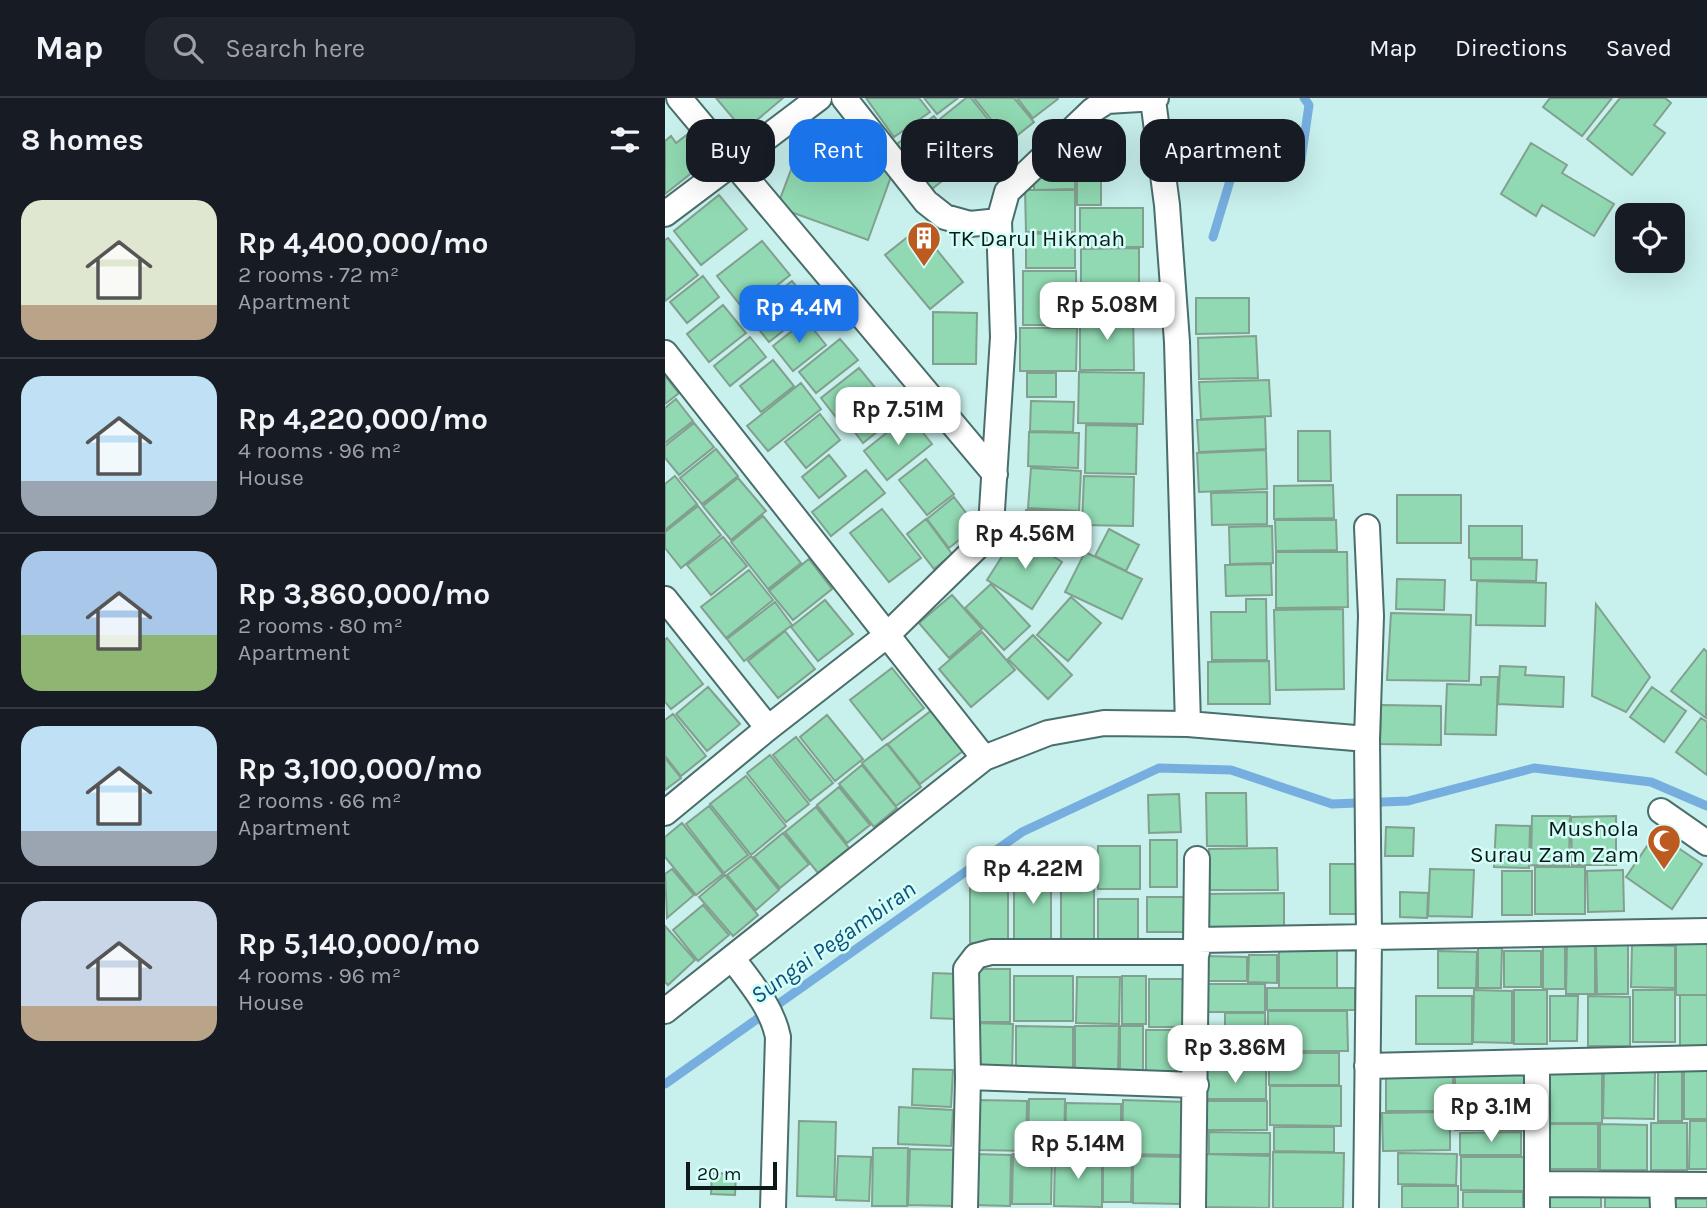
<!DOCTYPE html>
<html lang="en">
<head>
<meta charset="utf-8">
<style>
	:root { --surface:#171b24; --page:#20242c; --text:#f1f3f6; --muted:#9ea1a6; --line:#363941; --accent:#1a73e8 }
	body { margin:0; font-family:Karla,sans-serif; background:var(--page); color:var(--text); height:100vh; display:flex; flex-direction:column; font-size:26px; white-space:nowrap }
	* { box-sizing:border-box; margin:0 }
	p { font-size:23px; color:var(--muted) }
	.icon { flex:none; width:38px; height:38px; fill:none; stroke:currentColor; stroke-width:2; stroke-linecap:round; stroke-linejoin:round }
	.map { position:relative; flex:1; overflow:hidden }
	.details { display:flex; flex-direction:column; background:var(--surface); width:665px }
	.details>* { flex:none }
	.hud { position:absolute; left:21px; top:21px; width:665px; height:63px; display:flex; gap:14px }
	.controls { position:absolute; left:950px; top:105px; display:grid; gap:14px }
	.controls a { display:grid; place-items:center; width:70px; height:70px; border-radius:14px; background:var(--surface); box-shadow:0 7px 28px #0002; font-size:35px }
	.scale { position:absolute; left:21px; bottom:18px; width:91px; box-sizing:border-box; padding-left:7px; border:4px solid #0c1b1a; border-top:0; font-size:19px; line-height:24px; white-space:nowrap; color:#0c1b1a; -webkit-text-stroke:5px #d5fef9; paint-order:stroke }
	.price { position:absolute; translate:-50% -60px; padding:0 16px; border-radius:14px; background:#fff; color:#222; font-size:23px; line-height:46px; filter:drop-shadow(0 2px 4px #0008) }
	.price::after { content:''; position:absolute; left:50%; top:42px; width:21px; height:16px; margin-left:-10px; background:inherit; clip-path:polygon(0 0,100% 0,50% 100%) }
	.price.on { background:var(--accent); color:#fff }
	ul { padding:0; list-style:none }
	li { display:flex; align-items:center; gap:21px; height:175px; padding:0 21px }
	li+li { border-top:2px solid var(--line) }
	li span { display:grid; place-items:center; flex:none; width:196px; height:140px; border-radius:21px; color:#555 }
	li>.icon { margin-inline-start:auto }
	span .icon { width:84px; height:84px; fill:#fffc; stroke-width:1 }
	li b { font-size:30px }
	h2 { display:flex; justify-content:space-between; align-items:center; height:84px; padding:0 21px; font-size:30px }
	.chip { padding:0 24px; border-radius:21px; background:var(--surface); box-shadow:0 7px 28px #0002; font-size:24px; line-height:63px }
	.chip.on { background:var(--accent); color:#fff }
	header { display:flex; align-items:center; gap:42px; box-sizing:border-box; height:98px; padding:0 35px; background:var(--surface); border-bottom:2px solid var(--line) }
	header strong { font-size:33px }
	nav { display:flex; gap:38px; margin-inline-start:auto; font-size:24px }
	.search { width:490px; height:63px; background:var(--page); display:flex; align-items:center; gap:18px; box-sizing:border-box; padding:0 24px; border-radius:21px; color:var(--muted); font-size:26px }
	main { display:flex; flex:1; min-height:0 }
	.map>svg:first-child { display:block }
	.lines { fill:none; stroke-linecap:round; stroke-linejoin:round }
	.stream { stroke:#76afdf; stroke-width:9 }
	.building { fill:#90d9b2; stroke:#82a08f; stroke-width:2 }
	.minor-casing { stroke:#4a6e6b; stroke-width:28 }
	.minor { stroke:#fff; stroke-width:24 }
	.labels { text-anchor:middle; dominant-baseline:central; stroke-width:5; stroke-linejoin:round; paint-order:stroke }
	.poi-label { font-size:23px; fill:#0c1b1a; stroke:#d5fef9; text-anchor:start }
	.water-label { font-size:24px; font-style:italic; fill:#0d507d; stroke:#d5fef9 }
</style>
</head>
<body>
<header>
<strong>Map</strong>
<div class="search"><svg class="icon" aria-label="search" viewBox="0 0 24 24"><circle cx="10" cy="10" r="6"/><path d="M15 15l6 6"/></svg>Search here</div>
<nav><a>Map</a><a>Directions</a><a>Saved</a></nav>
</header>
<main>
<section class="details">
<h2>8 homes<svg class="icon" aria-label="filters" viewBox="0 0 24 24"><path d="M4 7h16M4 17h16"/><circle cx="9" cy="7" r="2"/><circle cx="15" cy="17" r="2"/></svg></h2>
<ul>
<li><span style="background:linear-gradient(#dfe7d0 75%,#b9a48a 0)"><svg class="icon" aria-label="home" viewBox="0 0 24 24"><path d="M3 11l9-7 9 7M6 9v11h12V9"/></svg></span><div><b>Rp 4,400,000/mo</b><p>2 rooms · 72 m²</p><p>Apartment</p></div></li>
<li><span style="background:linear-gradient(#bfe0f5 75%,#9aa5b1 0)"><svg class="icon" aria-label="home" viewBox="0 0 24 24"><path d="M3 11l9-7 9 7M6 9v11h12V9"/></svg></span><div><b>Rp 4,220,000/mo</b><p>4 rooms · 96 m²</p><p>House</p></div></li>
<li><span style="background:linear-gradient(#a9c7e8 60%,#8fb573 0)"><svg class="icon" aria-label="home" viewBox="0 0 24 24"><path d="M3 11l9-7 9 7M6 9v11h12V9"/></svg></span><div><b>Rp 3,860,000/mo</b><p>2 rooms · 80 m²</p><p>Apartment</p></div></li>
<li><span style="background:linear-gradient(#bfe0f5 75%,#9aa5b1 0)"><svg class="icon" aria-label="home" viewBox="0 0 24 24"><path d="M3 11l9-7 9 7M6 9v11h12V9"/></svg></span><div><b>Rp 3,100,000/mo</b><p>2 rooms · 66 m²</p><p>Apartment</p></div></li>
<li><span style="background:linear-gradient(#c9d6e8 75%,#b9a48a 0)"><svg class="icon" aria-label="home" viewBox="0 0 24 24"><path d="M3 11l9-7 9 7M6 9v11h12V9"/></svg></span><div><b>Rp 5,140,000/mo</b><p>4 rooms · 96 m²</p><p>House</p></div></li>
</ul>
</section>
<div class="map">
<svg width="1042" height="1110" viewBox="0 0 1042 1110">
	<rect width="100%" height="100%" fill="#c8f0ec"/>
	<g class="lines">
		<path class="stream" d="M548 139 574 53 603 49 619 71 636 62 644 7 639 0
			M0 986 357 734 494 670 566 672 667 706 743 703 869 670 986 684 1042 708"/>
	</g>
	<path class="building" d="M51 0H118L79 33Z
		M201 0H254L265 14 229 39Z
		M259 0H293L272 16Z
		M301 0H306L341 44 311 68 275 21Z
		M309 0H349L369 24 344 44Z
		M352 0H392L393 1 368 20Z
		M885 0H947L917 38 878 9Z
		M955 0H1000L1006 5 989 27 1000 35 967 77 922 41Z
		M269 18 303 62 267 91 232 46Z
		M23 36 43 62 0 96V43L6 38 11 45Z
		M138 40 228 73 203 142 112 109Z
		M453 42 454 63 415 64 414 43Z
		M866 45 902 67 897 75 949 106 929 138 877 107 871 118 836 96Z
		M412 66H436V107H412Z
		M410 70V91L369 92V71Z
		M360 92H410V134H361Z
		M54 97 82 131 36 167 9 133Z
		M415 110H478V149H415Z
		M254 130 298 184 265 211 220 157Z
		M410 135V170H361V136Z
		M3 140 33 177 0 203V142Z
		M97 143 125 177 80 213 52 178Z
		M474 150V212H416V151Z
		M358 173H411V227H358Z
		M38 178 54 199 22 225 5 204Z
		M127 183 148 209 104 244 83 218Z
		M531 200H584V235L531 236Z
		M58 207 81 235 44 264 22 236Z
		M268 214 312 215 311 266H268Z
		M415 215H468L469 272H415Z
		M141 222 161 247 128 273 108 248Z
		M355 230H412L411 273H355Z
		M591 238 593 280 534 281 533 240Z
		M85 239 101 259 65 288 49 268Z
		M175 241 193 262 151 295 134 274Z
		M108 262 129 288 96 314 75 288Z
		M194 270 213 293 174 323 156 300Z
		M414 274 479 275 478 326 413 325Z
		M362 275H391V299H362Z
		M0 278 14 295 0 306Z
		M604 282 606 318 536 321 534 284Z
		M136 285 156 311 103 353 82 328Z
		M222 295 237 314 198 345 183 325Z
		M11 301 28 323 0 345V310Z
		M366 303 409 304 408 334 365 333Z
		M155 316 175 342 141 370 120 344Z
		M244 317 267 346 222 382 199 353Z
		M600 319 601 351 534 354 532 322Z
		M29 325 49 349 14 377 0 360V348Z
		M421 327 472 328 471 376 420 375Z
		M633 333H665L666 383H633Z
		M364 334 414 335 413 370 363 368Z
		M51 351 73 378 37 406 15 380Z
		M601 352 602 391 534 394 532 355Z
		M164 357 181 378 154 400 137 379Z
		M261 361 289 396 262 417 234 382Z
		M366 370 416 373 414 413 363 410Z
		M201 372 220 395 166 438 147 414Z
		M10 378 32 406 0 432V386Z
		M419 378 469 379 468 428 417 427Z
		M73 380 101 413 66 442 38 408Z
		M668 387 669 420 609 421V388Z
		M602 394V426L547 427 546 395Z
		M732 397H796V445H732Z
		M289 399 311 428 284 450 262 421Z
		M33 408 56 437 16 470 0 450V434Z
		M217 411 256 460 224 484 185 435Z
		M361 412 407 414 406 440 360 438Z
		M98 418 136 465 103 491 66 444Z
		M261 421 287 456 269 471 242 436Z
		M610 422H671L672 452 611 453Z
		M607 428 608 465 565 466 564 429Z
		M804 428H857V460H804Z
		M444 431 474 447 461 473 430 458Z
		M352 435 397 464 367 511 322 482Z
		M58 439 82 468 46 497 22 467Z
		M420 454 477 481 457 521 400 494Z
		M611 454H682L683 509 611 510Z
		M144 461 167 491 128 522 104 493Z
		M806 461 872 462 871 483 806 482Z
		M606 466 607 497 561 498 560 467Z
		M84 472 108 502 61 540 36 509Z
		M732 481 780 482 779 512 731 511Z
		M812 483 881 485 880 528 811 527Z
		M326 486 365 528 339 552 300 510Z
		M287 497 317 531 284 560 254 525Z
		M406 499 436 525 403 563 372 537Z
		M581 501H601L602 562H547L546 514H581Z
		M160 502 188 536 153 563 126 529Z
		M110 504 127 527 79 563 62 541Z
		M931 506 985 579 961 614 927 598Z
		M678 511 679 591 611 592 609 512Z
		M726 515 806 517 804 583 722 582Z
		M120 533 150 571 113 600 83 563Z
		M317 534 350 572 306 609 274 571Z
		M368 537 407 577 383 601 343 561Z
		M2 540 38 586 6 611 0 604V542Z
		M1039 551 1042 554 1041 620 1006 593Z
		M604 563 605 606H543V564Z
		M835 568 861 569 860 577 899 579 898 609 833 606Z
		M227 570 259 610 217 642 185 602Z
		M816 579H833L831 637 780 636 782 586 816 587Z
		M43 589 75 626 42 653 11 616Z
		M987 589 1021 613 999 644 965 619Z
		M716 607 776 608V647L715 646Z
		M267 612 298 653 255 686 223 646Z
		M8 616 41 658 16 678 0 658V622Z
		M162 617 198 661 170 683 135 639Z
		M1036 620 1042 624V677L1011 654Z
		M131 639 168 685 145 703 108 657Z
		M222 646 256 689 231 708 197 665Z
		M105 657 144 706 121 724 82 675Z
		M0 660 16 680 0 692Z
		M197 667 232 710 209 729 174 686Z
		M81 678 121 728 86 757 45 706Z
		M174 689 205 727 182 745 152 707Z
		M541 695H581L582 748H542Z
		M514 696 516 734 484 735 483 697Z
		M44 708 83 757 59 775 21 726Z
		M151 709 184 750 153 775 120 734Z
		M867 718H905L904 768 866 767Z
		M951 718V767H907L906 719Z
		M17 725 58 776 31 797 0 759V739Z
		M831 727 865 728 864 770 829 769Z
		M721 729 749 730 748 758H720Z
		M118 735 144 766 115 790 89 759Z
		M991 735 1037 766 1007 811 961 779Z
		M485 742H512V789H485Z
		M433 748H475V791H433Z
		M612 750 613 792H545L544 751Z
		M86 758 114 792 91 812 62 777Z
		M665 766H691V816H665Z
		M349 768H386V848H349Z
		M870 769H920V816H870Z
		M396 770H429V848H396Z
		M7 771 29 797 2 820 0 776Z
		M765 771 809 772 807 819 763 818Z
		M958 772 959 813 923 814 922 773Z
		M837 773H867V817H837Z
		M305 774H343V845H305Z
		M60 777 93 817 68 838 34 799Z
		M735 794 763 795 762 820 735 819Z
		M619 795V834H543V796Z
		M482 799H526V834H482Z
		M433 801H473V848H433Z
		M38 807 64 837 33 863 8 832Z
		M0 828 30 862 3 887 0 884Z
		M902 845H930V896H901Z
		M1011 845H1042V897H1011Z
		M931 846H963V896H932Z
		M967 847 1010 848V890L966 889Z
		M878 848H900V891H878Z
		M614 849H672V890H614Z
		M813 849 837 850 836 890H813Z
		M773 853 812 854 811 890H773Z
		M839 853H876V889H839Z
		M584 857H612V885L583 884Z
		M539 858 582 859V883H538Z
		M306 871H345V924H306Z
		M268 875 294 876 292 921 266 920Z
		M349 878H408V923H349Z
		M457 878H481V926H457Z
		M412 879H455L454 926 411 925Z
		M484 881H525V929H484Z
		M543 886H600V914H542Z
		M602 890H690V912H602Z
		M809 892 847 893V945L808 944Z
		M849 892H882V946H849Z
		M968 892H1010V944H968Z
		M1015 897H1042V950H1015Z
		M751 898H807V946H751Z
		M885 898H913L912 943H885Z
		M923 898 965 899V948H923Z
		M603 913H682L683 953H603Z
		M560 915H600L601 969 560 970Z
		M307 925 348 926 347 975H306Z
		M351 928 408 929V973H351Z
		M410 928H454L453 975H410Z
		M455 928H478V978H455Z
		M481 932H520V979H481Z
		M604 955H674V987H604Z
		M1019 966H1042V1021H1019Z
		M248 971 288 972 286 1009 247 1007Z
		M993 971H1017V1023H993Z
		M539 972H601V1001H539Z
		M939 973 990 974 989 1021 938 1020Z
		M884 974H937V1025H884Z
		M788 977V1013H721V978Z
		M790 977H860V1032H790Z
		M605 988H676V1028L605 1027Z
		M364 1001H400L399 1054 363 1053Z
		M312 1002 362 1003 361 1053 311 1052Z
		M458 1002 521 1004 519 1057 457 1056Z
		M539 1003H602V1032H539Z
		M401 1005 456 1006V1055L400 1054Z
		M234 1009 288 1012 286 1048 233 1046Z
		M785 1014V1052L718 1053 717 1015Z
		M134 1023 171 1024 169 1099 132 1098Z
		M1025 1023H1042V1071H1024Z
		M986 1025H1022V1072H986Z
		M885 1026H933V1071H885Z
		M935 1026 982 1027V1072H935Z
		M609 1029H669V1054L609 1053Z
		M544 1034 605 1035V1056H544Z
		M856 1034V1057H795V1035Z
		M208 1050H243L242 1108H207Z
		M245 1051 291 1052 290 1108 243 1107Z
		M608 1054 679 1055 678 1110H608Z
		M733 1055 792 1056 791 1087 733 1086Z
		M308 1056 346 1057 345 1108 307 1107Z
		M348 1056 387 1057 386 1106H347Z
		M539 1056 605 1058 604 1110 538 1109Z
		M390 1057H437V1109L389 1108Z
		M173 1058 206 1059 204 1103 171 1102Z
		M468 1058 518 1059 517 1106 468 1105Z
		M438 1059 467 1060 466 1104H438Z
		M796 1059H860V1093L796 1092Z
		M47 1075 71 1076 70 1097 46 1096Z
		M737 1088H793V1110H737Z
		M884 1092 936 1093V1110H884Z
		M940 1093H985V1110H940Z
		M798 1094H858V1110H798Z
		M1004 1101H1042V1110H1004Z"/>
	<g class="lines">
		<g class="minor-casing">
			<path id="minor" d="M14 0 330 376
				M179 0 261 104 280 119 305 126 334 123
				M488 2 502 107 512 244 523 626
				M0 116 154 0
				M0 255 319 660
				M0 501 103 630
				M996 713 1042 745
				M0 715 103 630 221 538 312 449 326 428 338 239 334 123 342 94 428 12 442 3 491 0
				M532 842 1042 833
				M67 860C85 884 107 909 113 939L108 1110
				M0 913 319 660 383 635 439 625 523 626 702 641
				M702 968 1042 960
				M303 979 531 987
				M872 1086 1042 1087
				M997 1087 998 1110
				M300 1110 303 979 301 871 311 858 326 854H532
				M528 1110 532 761
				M701 1110 704 840 702 641 706 518 702 429
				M872 1110V964"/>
		</g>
		<use href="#minor" class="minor"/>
	</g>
	<defs>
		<g id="building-pin" transform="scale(1.75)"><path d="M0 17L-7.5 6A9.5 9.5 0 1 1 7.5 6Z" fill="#bd5a1f" stroke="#d5fef9"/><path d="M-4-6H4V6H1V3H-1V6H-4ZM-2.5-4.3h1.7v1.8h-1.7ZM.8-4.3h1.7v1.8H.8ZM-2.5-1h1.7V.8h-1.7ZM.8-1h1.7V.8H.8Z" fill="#fff"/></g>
		<g id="mosque-pin" transform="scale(1.75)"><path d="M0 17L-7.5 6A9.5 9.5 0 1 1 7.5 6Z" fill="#bd5a1f" stroke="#d5fef9"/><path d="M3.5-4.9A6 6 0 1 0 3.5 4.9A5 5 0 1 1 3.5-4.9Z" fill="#fff"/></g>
	</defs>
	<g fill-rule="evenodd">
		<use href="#building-pin" x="259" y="140"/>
		<use href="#mosque-pin" x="999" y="743"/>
	</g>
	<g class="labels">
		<g class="poi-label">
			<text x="284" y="140">TK Darul Hikmah</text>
			<text x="974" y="730" text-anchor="end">Mushola<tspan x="974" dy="26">Surau Zam Zam</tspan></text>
		</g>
		<g class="water-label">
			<text transform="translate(168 844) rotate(-35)">Sungai Pegambiran</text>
		</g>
	</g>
</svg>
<div class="controls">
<a><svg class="icon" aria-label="locate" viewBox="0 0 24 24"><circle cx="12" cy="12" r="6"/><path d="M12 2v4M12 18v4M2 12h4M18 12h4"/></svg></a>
</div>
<div class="scale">20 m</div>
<b class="price" style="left:442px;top:244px">Rp 5.08M</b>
<b class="price on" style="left:134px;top:247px">Rp 4.4M</b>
<b class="price" style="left:233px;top:349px">Rp 7.51M</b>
<b class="price" style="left:360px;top:473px">Rp 4.56M</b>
<b class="price" style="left:368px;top:808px">Rp 4.22M</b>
<b class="price" style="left:570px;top:987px">Rp 3.86M</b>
<b class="price" style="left:826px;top:1046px">Rp 3.1M</b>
<b class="price" style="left:413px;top:1083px">Rp 5.14M</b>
<div class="hud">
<a class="chip">Buy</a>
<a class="chip on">Rent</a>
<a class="chip">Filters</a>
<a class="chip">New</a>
<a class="chip">Apartment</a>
</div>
</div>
</main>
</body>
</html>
